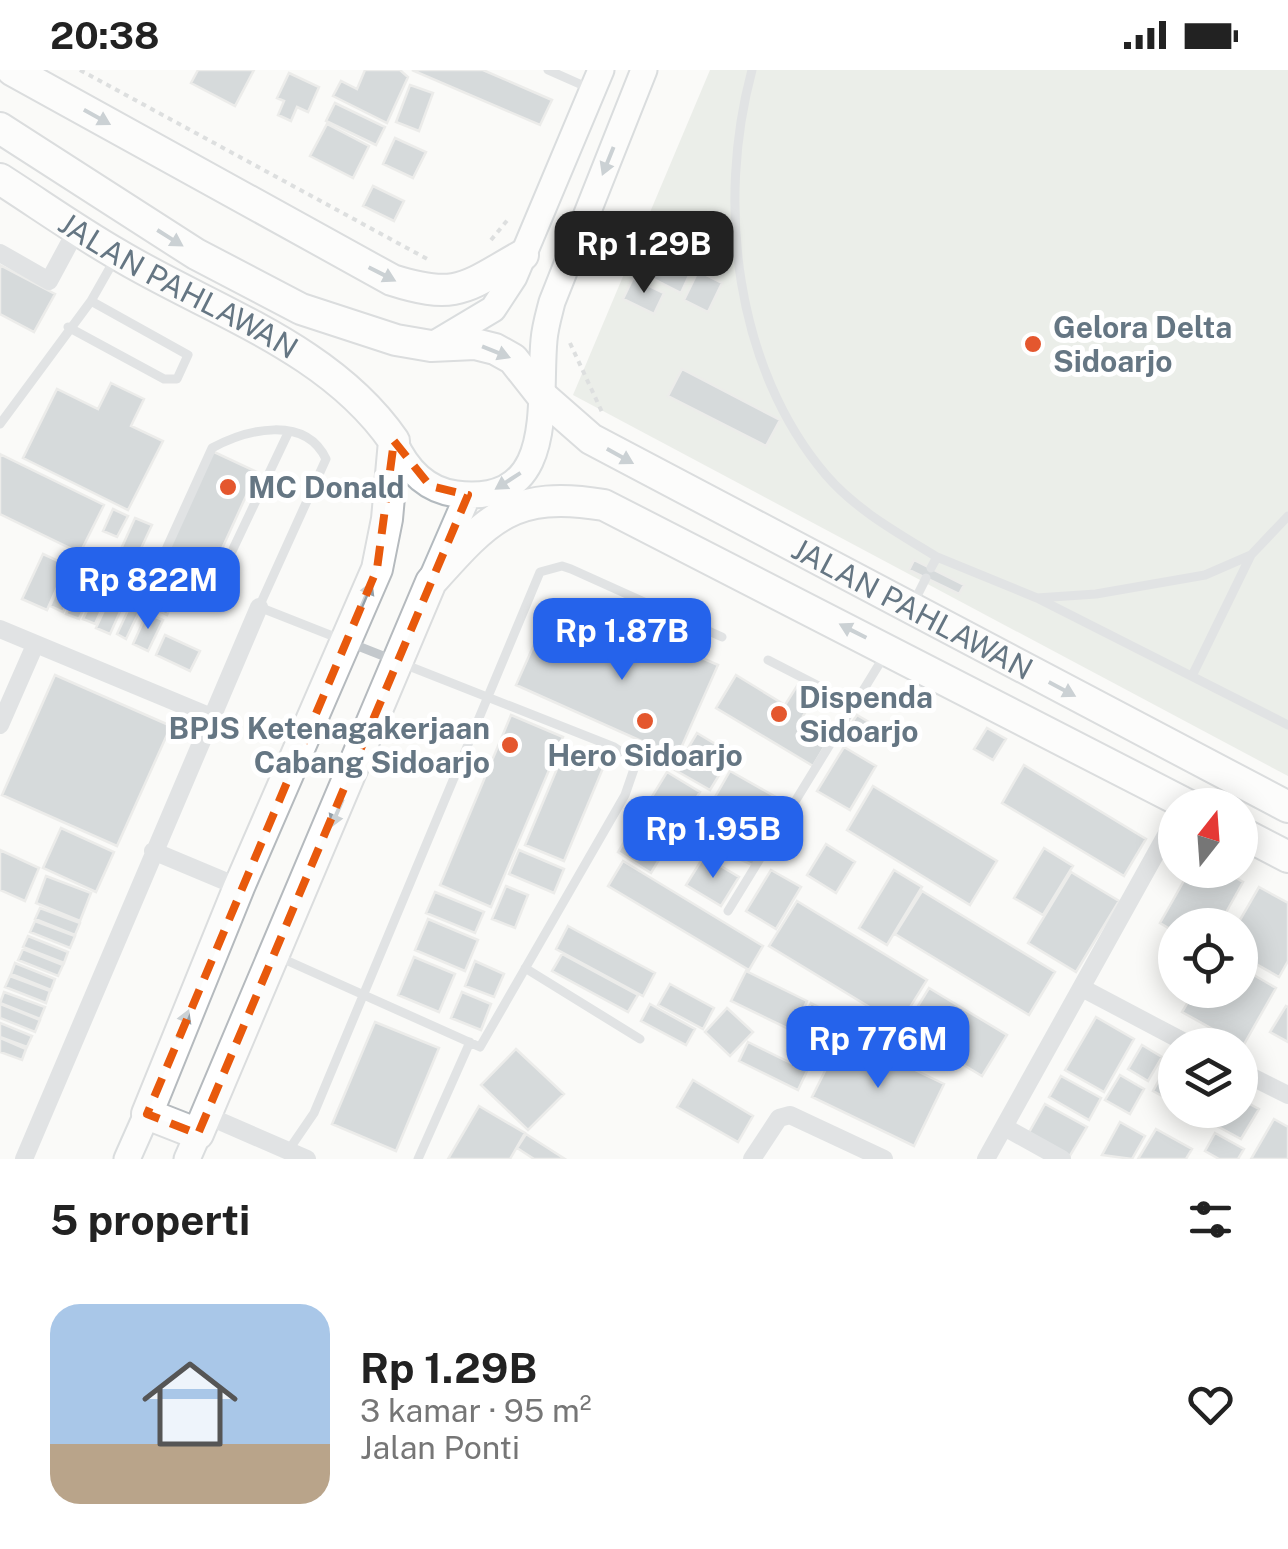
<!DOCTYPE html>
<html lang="id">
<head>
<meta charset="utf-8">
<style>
	:root { --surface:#fff; --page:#f6f6f6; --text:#222; --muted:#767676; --accent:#2563eb }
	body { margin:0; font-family:"Public Sans",sans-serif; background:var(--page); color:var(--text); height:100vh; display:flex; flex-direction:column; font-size:38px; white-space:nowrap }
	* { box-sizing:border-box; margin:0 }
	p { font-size:32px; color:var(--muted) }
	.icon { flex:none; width:55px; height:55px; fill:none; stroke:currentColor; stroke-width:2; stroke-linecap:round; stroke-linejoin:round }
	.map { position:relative; height:1089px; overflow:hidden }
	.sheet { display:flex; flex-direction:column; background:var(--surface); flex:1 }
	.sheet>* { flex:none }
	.needle { width:65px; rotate:17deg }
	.fabs { position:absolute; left:1158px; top:718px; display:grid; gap:20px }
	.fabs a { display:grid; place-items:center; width:100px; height:100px; border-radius:50%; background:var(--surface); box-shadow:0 5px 25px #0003; font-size:50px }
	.price { position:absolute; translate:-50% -85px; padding:0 22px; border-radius:20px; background:var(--accent); color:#fff; font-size:32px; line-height:65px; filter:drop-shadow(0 2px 5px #0008) }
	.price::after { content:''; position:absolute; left:50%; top:60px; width:30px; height:22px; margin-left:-15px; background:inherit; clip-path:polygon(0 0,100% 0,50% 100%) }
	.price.active { background:#222; color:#fff }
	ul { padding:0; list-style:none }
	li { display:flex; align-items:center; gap:30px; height:250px; padding:0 50px }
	li span { display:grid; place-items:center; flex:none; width:280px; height:200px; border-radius:30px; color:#555 }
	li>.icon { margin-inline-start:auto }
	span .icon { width:120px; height:120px; fill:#fffc; stroke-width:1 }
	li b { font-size:42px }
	h2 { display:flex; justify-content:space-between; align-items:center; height:120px; padding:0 50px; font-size:42px }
	.status { display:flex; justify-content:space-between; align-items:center; height:70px; padding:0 50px; background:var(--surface); direction:ltr }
	.status svg { height:28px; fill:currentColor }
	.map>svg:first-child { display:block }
	.green { fill:#dadfd7 }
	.building { fill:#aab3b9; stroke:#dcdcda; stroke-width:2.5 }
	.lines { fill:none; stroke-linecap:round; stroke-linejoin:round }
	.secondary-casing { stroke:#b3babf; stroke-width:29 }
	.primary-casing { stroke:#b5babe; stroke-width:34 }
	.path { stroke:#bbbfc2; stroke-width:4; stroke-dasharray:5 5; stroke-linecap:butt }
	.lane { stroke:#c3c8cc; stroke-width:9 }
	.street { stroke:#c3c8cc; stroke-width:18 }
	.secondary { stroke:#fff; stroke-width:25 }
	.primary { stroke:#fff; stroke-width:30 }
	.oneway { fill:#939fa8 }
	.marked { fill:none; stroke:#e8590c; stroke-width:8; stroke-dasharray:20 12; stroke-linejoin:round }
	.poi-dot { fill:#e4572e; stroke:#fff; stroke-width:4 }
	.labels { text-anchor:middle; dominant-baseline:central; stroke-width:10; stroke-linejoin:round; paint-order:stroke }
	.street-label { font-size:30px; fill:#657683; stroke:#fff }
	.poi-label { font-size:30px; font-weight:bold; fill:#657683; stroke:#fff; text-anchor:start }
</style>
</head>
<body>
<div class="status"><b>20:38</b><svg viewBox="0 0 49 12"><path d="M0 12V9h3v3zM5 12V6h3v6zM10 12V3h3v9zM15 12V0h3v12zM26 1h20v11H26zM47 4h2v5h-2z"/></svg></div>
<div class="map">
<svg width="1288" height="1089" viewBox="0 0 1288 1089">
	<rect width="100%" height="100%" fill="#fafaf8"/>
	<path class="green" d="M710 0H1288V706L573 325Z"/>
	<path class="building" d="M198 0H254L235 36 191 13Z
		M365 0H400L408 7 387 53 333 26 341 11 357 19Z
		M412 0H483L552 30 540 55Z
		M289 3 319 17 308 42 297 37 291 51 278 45 284 31 277 28Z
		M410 15 433 23 419 61 396 52Z
		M335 33 385 57 376 75 326 51Z
		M327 54 369 76 353 108 310 86Z
		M395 68 426 82 413 108 383 94Z
		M373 116 404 131 394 151 363 136Z
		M652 179 692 199 681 223 640 202Z
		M0 195 55 224 34 262 0 244Z
		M698 201 722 213 708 242 684 230Z
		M633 208 664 223 654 244 623 229Z
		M682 299 780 350 766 376 668 326Z
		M111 313 144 329 131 356 163 371 128 440 23 388 57 319 98 339Z
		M212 381 257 402 210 505 164 483Z
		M0 384 104 435 80 483 0 444Z
		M113 439 128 446 117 467 103 461Z
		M135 448 152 455 137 487 121 479Z
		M43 484 67 495 47 540 22 529Z
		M77 488 116 506 110 520 71 502Z
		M914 490 964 515 959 524 909 500Z
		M64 505 77 511 63 542 50 536Z
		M81 513 93 518 79 549 66 544Z
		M153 517 175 527 167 545 145 534Z
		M97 520 108 525 95 554 83 549Z
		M110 527 124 533 110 564 96 558Z
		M130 536 140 540 126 569 117 564Z
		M147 543 163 550 148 581 133 574Z
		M545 550 613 581 625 554 718 595 677 687 516 615Z
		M165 565 200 581 190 601 156 585Z
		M55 605 171 656 117 776 2 725Z
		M736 605 785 635 797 616 815 627 803 646 832 664 813 696 716 638Z
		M511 645 563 667 491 837 440 815Z
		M857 645 879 658 870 674 847 660Z
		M987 658 1006 669 993 690 974 679Z
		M697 663 732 684 710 720 675 700Z
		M567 675 606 691 564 791 525 775Z
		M844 677 876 696 850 740 817 721Z
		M1024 695 1146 769 1124 806 1002 733Z
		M730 701 790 735 754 796 692 767Z
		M667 702 700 722 651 803 618 782Z
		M873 716 997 791 970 835 847 760Z
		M61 758 114 782 96 822 43 798Z
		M826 774 855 792 836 823 807 805Z
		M1044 778 1073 796 1043 845 1014 828Z
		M0 780 39 798 25 831 0 820Z
		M519 780 564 799 554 823 509 804Z
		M704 786 739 807 721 836 686 815Z
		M623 791 763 876 749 900 608 816Z
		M771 800 801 817 776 859 746 841Z
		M894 800 922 817 887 875 859 858Z
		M1190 800H1223L1243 812 1219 855H1175V862L1160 853Z
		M1071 802 1119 831 1076 902 1028 873Z
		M46 806 91 823 80 851 36 833Z
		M506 816 528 825 515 858 492 849Z
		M1259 817 1288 833V891L1279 907 1240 885 1237 855Z
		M922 821 1055 902 1029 945 895 864Z
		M435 822 484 842 475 863 426 843Z
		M797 831 927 910 899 955 769 876Z
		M40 838 80 853 75 865 35 849Z
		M428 849 478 870 465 901 415 880Z
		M35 851 75 866 70 878 30 862Z
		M568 856 655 903 643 926 556 879Z
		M28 866 68 882 64 893 23 877Z
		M23 879 63 895 58 906 18 890Z
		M562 884 638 925 628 942 552 901Z
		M414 887 455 904 439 942 398 925Z
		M475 891 504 904 494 927 465 916Z
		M15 893 55 909 51 920 11 904Z
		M1240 897 1276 918 1243 976 1182 942 1195 920H1240Z
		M746 901 807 931 793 961 731 931Z
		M10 906 50 921 46 933 5 917Z
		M670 914 714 938 703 959 658 935Z
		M929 918 1007 965 982 1006 904 959Z
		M4 922 45 937 40 949 0 933Z
		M462 922 491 934 481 960 451 948Z
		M811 933 842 949 834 967 802 951Z
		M0 934 40 950 35 962 0 948Z
		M650 934 695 959 686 975 641 951Z
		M1286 936 1288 937V972L1270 962Z
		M727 938 753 962 730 986 705 962Z
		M1096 947 1134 969 1104 1022 1065 1000Z
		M375 952 439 978 396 1081 332 1054Z
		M0 953 32 966 27 977 0 967Z
		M843 965 944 1014 914 1076 812 1027Z
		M0 968 26 979 22 990 0 982Z
		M748 972 807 1001 798 1020 739 991Z
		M1142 975 1162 987 1148 1011 1128 999Z
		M516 979 564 1024 528 1060 481 1015Z
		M1169 992 1175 995V1033L1153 1021Z
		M1120 1005 1144 1019 1130 1044 1105 1030Z
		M1061 1006 1101 1028 1089 1050 1049 1027Z
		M693 1010 753 1046 738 1072 677 1037Z
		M1240 1029 1259 1039 1241 1069 1204 1049 1208 1040H1240Z
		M1045 1034 1087 1057 1068 1089 1027 1066Z
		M479 1036 525 1063 510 1089H448Z
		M1274 1049 1288 1057V1089H1251Z
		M1120 1052 1145 1066 1132 1089 1102 1085Z
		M1156 1059 1192 1079 1186 1089H1138Z
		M1215 1063 1244 1079 1238 1089H1219L1205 1081Z
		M526 1064 565 1089H534L517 1078Z"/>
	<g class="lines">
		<g class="secondary-casing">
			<path id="secondary" d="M431 276 493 239 514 207 601 0
				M394 371C406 398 425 420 456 424 558 436 538 333 544 270 545 257 549 244 552 232L644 0
				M432 508 468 425
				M127 1089 147 1044
				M187 1089 198 1064"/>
		</g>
		<g class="primary-casing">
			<g id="primary">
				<path d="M12 0 392 210C458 231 466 217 523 185"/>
				<path id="s1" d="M0 58 196 184 301 239 396 270 431 276 475 274 495 279 513 289 543 327 591 369 1288 737"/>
				<path id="s2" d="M0 109C39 134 77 161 117 184 212 241 329 277 394 371L387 449 377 499 239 817 147 1044 198 1064 431 512C489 447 513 420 604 435L1188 735"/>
				<path d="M1240 762 1288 787"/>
			</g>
		</g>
		<path class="path" d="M80 0 429 190
			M491 170 510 147
			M570 273 602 342"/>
		<path class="lane" d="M548 0 591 19
			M752 0C716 133 735 298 826 405 856 440 898 463 937 487
			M68 257 164 309H177L188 285 91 231
			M0 354 91 231 116 187
			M931 498 937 487 1037 528 1096 524 1205 505 1251 485 1288 446
			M1039 529 1288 655
			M914 532 926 508
			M768 590 846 630 858 631
			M1192 606 1251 485
			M728 841 886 583
			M279 887 480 977 625 725 634 699 629 687 614 677 259 537 326 389C305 345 247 359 212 378L163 486C166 513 190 526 216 515L289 361
			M525 898 640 969
			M288 1081 314 1043 540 502 562 496 571 499 722 567
			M418 1089 470 972"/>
		<path class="street" d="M0 183 49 211 77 159
			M0 559 209 646
			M0 655 35 575
			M153 781 239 817
			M1082 918 1190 975
			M1240 1001 1288 1025
			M208 1046 307 1089
			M1006 1058 1062 1089
			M24 1089 259 537
			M752 1089 779 1048 790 1045 884 1089
			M986 1089 1175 749"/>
		<use href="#secondary" class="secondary"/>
		<use href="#primary" class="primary"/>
	</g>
	<defs><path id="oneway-solid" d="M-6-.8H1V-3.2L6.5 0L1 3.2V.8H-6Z" transform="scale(2.5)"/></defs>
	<g class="oneway">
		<use href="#oneway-solid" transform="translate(97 47) rotate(29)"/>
		<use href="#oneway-solid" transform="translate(608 91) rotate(112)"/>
		<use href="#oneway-solid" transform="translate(170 168) rotate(32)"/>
		<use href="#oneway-solid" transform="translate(382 204) rotate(27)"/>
		<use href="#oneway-solid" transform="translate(496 282) rotate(22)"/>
		<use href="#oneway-solid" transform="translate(620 386) rotate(29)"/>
		<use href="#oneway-solid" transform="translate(508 411) rotate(147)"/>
		<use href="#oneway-solid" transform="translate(366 526) rotate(-67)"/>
		<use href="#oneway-solid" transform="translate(853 561) rotate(-153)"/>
		<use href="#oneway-solid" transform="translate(1062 619) rotate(28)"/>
		<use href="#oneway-solid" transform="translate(337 743) rotate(113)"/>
		<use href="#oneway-solid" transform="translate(183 954) rotate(-68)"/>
	</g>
	<path d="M0 0H1288V1089H0ZM394 371 430 416 468 425 198 1064 147 1044 377 499Z" fill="#fafaf8" fill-opacity=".55" fill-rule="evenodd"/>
	<path class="marked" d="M394 371 430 416 468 425 198 1064 147 1044 377 499Z"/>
	<g class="poi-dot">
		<circle cx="1033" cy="274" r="10"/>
		<circle cx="228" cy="417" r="10"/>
		<circle cx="779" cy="644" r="10"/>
		<circle cx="645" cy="651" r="10"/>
		<circle cx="510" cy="675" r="10"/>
	</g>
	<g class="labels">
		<g class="street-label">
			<text stroke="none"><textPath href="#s2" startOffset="208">JALAN PAHLAWAN</textPath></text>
			<text stroke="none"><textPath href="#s1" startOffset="1048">JALAN PAHLAWAN</textPath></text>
		</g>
		<g class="poi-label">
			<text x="1053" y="257">Gelora Delta<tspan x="1053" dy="34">Sidoarjo</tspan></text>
			<text x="248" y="417">MC Donald</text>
			<text x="799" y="627">Dispenda<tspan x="799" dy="34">Sidoarjo</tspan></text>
			<text x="490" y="658" text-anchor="end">BPJS Ketenagakerjaan<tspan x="490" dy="34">Cabang Sidoarjo</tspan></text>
			<text x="645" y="685" text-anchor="middle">Hero Sidoarjo</text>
		</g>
	</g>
</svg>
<div class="fabs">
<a><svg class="needle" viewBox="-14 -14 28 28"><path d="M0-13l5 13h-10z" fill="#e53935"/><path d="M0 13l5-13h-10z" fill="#767676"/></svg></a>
<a><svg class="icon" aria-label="locate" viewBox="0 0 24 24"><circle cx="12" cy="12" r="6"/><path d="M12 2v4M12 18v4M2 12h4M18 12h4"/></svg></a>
<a><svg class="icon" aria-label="layers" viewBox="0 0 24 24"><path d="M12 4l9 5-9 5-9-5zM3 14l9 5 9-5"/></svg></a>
</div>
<b class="price active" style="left:644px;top:226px">Rp 1.29B</b>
<b class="price" style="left:148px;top:562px">Rp 822M</b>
<b class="price" style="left:622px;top:613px">Rp 1.87B</b>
<b class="price" style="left:713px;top:811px">Rp 1.95B</b>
<b class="price" style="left:878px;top:1021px">Rp 776M</b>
</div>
<section class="sheet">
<h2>5 properti<svg class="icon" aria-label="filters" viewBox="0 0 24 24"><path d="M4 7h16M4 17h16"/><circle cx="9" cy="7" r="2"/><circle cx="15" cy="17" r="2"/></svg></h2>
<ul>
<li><span style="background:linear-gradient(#a9c7e8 70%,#b9a48a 0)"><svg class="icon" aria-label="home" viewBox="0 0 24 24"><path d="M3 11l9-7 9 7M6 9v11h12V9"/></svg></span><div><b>Rp 1.29B</b><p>3 kamar · 95 m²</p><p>Jalan Ponti</p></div><svg class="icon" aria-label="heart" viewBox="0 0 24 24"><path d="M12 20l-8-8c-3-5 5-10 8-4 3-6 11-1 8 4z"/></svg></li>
</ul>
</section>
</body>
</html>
